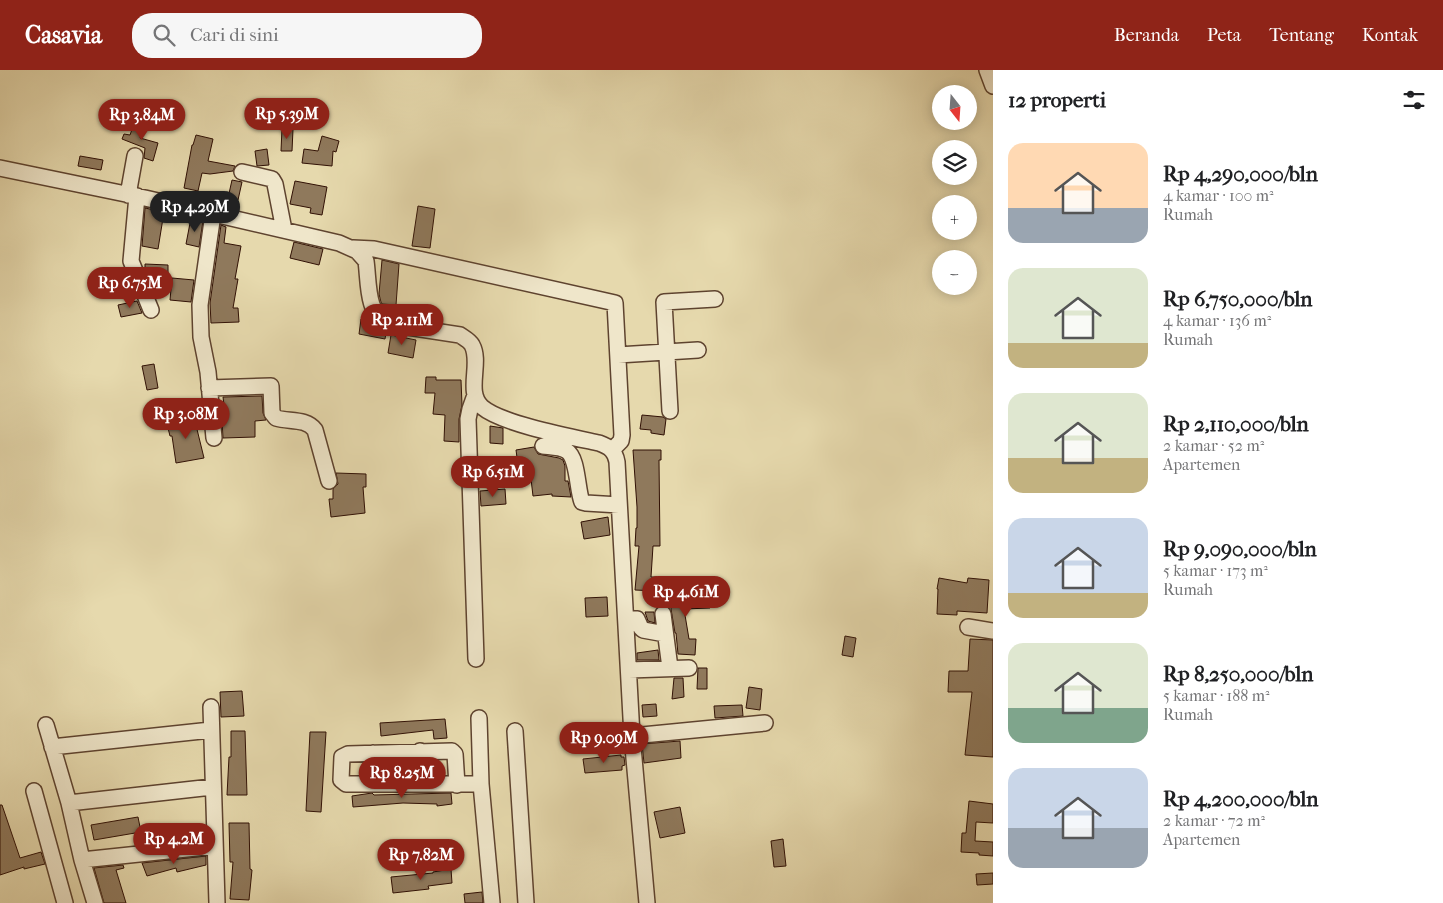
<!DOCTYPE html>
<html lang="id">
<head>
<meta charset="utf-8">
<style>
	:root { --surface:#fff; --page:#f6f6f6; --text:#202124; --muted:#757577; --accent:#8f2418 }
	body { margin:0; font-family:"IM FELL French Canon",serif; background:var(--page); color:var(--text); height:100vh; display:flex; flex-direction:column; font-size:19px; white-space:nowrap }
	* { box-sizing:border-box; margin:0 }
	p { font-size:16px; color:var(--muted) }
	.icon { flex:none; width:28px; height:28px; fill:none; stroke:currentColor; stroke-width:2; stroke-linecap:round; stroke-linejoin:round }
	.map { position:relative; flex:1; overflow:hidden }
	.sheet { display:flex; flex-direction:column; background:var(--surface); width:450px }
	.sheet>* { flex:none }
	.needle { width:32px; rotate:163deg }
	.tools { position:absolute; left:932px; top:15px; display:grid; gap:10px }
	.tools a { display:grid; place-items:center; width:45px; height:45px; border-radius:50%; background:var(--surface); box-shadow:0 2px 12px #0003; font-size:25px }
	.price { position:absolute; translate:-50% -42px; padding:0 11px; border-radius:18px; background:var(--accent); color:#fff; font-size:16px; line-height:32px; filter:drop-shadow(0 1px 2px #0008) }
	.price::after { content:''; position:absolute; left:50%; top:30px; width:15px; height:11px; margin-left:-8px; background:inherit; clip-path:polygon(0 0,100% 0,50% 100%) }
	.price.selected { background:#222; color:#fff }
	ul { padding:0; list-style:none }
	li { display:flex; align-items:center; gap:15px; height:125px; padding:0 15px }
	li span { display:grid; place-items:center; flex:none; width:140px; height:100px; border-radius:15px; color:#555 }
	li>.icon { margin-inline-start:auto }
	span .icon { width:60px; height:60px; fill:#fffc; stroke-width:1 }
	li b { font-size:21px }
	h2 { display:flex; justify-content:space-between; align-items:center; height:60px; padding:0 15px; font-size:21px }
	header { display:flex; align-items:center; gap:30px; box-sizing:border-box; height:70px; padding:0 25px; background:var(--accent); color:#fff }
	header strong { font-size:24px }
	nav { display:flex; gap:28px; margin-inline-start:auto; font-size:18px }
	.search { width:350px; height:45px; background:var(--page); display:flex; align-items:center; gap:12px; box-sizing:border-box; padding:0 18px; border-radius:20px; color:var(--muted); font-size:19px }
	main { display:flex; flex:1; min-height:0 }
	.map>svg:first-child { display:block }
	.building { fill:#8f795c; stroke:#311105 }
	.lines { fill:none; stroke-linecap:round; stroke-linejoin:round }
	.minor-casing { stroke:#5e432f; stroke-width:18 }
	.minor { stroke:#efe6ca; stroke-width:15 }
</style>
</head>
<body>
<header>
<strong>Casavia</strong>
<div class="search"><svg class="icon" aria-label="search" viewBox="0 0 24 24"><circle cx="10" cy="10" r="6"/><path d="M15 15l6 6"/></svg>Cari di sini</div>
<nav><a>Beranda</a><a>Peta</a><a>Tentang</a><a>Kontak</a></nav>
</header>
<main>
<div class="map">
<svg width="993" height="833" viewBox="0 0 993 833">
	<rect width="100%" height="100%" fill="#e6d9ad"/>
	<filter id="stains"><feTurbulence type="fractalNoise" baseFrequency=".004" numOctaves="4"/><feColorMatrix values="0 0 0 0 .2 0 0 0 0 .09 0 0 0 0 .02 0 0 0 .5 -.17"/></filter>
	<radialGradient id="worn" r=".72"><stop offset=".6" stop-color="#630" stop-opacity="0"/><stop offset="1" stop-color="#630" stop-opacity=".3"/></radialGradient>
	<path class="building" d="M135 51 146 55 140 68 158 73 153 91 144 88 145 78 122 69 124 64 130 65Z
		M282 58 293 59 292 81H281Z
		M196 65 213 69 208 91 235 96 233 101 210 104 202 103 198 121 184 118 192 75H193Z
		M322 66 339 71 336 82 333 81 332 96 302 93 304 79 318 81Z
		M267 79 269 95 257 96 255 81Z
		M80 86 103 90 101 100 78 96Z
		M232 110 242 112 238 130 228 128Z
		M295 111 327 117 322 145 310 143 311 138 290 134Z
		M418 136 435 139 430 178 412 176Z
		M145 138 164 142 158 179 142 176Z
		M191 148 203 151 199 177 186 174Z
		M221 155 226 157 224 173 241 176 235 209H238L233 238H238L239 252 211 253 210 233Z
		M294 172 323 179 319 195 290 188Z
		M382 190 399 194 396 235 382 234 381 232 379 224Z
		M145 194 168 195V208H148L145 201Z
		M172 208 194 210 191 232 170 230Z
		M137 231 142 243 121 247 118 235Z
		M361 249 370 251 376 257 386 263 385 269 359 264Z
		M391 265 416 270 413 288 388 283Z
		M154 294 158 318 147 320 142 296Z
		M426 307H436V310H461L462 335 459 349V372L444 371 445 345 433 344 435 323H425Z
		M262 326 263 343 266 350 255 351V367L223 368 222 351H226L223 327Z
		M642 345 663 347 666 349 664 365 651 363V360L640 359Z
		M194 347 204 388 176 393 172 366H170L167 354Z
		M490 356 503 358V374L490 373Z
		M534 377 538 384 559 388 563 390 565 396V411H568L571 427 552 426V424L533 426 531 409 520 410 516 380Z
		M633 380H661V390H659L660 476H653L651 507H657V521L635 520 639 476H635L636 458H637V437Z
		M336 403 366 404V417H363L365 443 331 447 329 429H333V419L338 414Z
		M505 419 506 434 481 436 480 421Z
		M608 447 610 465 584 469 581 452Z
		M939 508 967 513 968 508 989 510 987 543 957 541V545L937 544 938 519H937Z
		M710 523V538L684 539 689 569H696L695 585 678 584 676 563H675L671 539V524Z
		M607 527 608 546 586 547 585 528Z
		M645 542H654L655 553 648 551Z
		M845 566 856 568 853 587 842 585Z
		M970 569 993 570V687L965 685 972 622H948L949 601H968Z
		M658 580 659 590H637V583Z
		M698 598H707V619H697Z
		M674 608H683L684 627 672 629Z
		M749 617 762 619 760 640 746 638Z
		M242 621 244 646 221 647 220 622Z
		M656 634 657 646 643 647 642 635Z
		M742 635 743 646 715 648 714 636Z
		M445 649 447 668 434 669 433 660 381 666 380 653Z
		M231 661H245L247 725H227L229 687H231Z
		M310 662H326L321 742 306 741Z
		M680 671 681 688 644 693 642 674Z
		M621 685V687H624L625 695 622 696V700L585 703 583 689Z
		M372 723 374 725 451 723 452 734 437 736V734L403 733 353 737 352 726Z
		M969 731 993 734V753L976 752 975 771 993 772V786L979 785V783L961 782 962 763H966Z
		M0 735H2L20 788 41 782 45 794 24 799V797L0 805Z
		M680 737 685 763 660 768 654 742Z
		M138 747 141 762 94 770 91 755Z
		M229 753H249L250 799 252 800 249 830 230 829 233 792H230Z
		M783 769 786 796 774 797 771 771Z
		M206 786V795L177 802 176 798 147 806 142 793Z
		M123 795 124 798 116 800 126 833H104L94 798Z
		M451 799 452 813 428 816 429 819 393 823 391 807 433 803V802Z
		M993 803V814L977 815 976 804Z
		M482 822 483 833H465L464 824Z"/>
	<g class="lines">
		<g class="minor-casing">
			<path id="minor" d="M987 0 993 16
				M0 98 145 128 339 173 357 181 366 191C369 212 366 244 388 254L460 265C464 268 469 270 472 275 482 293 465 322 482 337 502 354 571 367 599 373 610 377 615 381 617 392L632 666 647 833
				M242 102 272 109 275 114 284 160
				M128 125 135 86
				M137 126 131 191 151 240
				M213 144 200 235 201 267 208 302 214 368
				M353 178 374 179 615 233 622 365 621 371 612 380
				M618 285 698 280
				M209 318 271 316 272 343 276 348C289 352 306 348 315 360L329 411
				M475 325 470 339 468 349 476 589
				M670 341 664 232 715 229
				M543 376C550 377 561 377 567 381 578 388 577 420 582 432L586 433 619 435
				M663 544 670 598
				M626 548 637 549 641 558 643 560 665 564
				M968 557 993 561
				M629 600 689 598
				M211 637 217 833
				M479 648 481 714 492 833
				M46 655 69 733 82 790 95 833
				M515 661 526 833
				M632 666 765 653
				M52 677 211 660
				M420 681 422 714
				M373 683 374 714
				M457 715 455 684 452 681 348 684 342 687 341 710 346 714H481
				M34 721 65 833
				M69 733 212 717
				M82 790 215 776"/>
		</g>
		<use href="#minor" class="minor"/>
	</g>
	<rect width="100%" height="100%" filter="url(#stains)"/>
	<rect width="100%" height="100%" fill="url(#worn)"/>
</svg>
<div class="tools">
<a><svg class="needle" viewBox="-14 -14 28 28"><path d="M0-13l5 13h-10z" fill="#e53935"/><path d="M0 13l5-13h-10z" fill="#757577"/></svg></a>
<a><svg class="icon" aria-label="layers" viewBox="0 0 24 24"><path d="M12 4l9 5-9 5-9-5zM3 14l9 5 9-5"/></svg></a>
<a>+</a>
<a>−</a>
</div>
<b class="price" style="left:287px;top:70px">Rp 5.39M</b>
<b class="price" style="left:142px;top:71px">Rp 3.84M</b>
<b class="price selected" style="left:195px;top:163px">Rp 4.29M</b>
<b class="price" style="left:130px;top:239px">Rp 6.75M</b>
<b class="price" style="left:402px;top:276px">Rp 2.11M</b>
<b class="price" style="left:186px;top:370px">Rp 3.08M</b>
<b class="price" style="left:493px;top:428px">Rp 6.51M</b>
<b class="price" style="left:686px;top:548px">Rp 4.61M</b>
<b class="price" style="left:604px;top:694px">Rp 9.09M</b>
<b class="price" style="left:402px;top:729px">Rp 8.25M</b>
<b class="price" style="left:174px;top:795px">Rp 4.2M</b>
<b class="price" style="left:421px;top:811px">Rp 7.82M</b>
</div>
<section class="sheet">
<h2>12 properti<svg class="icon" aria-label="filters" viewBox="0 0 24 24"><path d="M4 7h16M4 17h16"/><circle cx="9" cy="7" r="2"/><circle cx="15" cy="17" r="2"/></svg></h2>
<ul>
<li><span style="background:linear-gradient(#ffd9b3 65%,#9aa5b1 0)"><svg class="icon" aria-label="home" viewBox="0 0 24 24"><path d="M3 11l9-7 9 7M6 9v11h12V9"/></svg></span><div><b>Rp 4,290,000/bln</b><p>4 kamar · 100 m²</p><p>Rumah</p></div></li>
<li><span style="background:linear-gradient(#dfe7d0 75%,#c2b280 0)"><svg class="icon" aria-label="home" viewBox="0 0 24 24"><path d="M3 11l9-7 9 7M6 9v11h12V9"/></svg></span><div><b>Rp 6,750,000/bln</b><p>4 kamar · 136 m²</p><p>Rumah</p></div></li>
<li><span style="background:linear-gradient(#dfe7d0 65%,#c2b280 0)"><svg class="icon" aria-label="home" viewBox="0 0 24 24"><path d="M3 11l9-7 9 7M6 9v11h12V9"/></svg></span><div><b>Rp 2,110,000/bln</b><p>2 kamar · 52 m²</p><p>Apartemen</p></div></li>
<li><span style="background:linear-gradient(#c9d6e8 75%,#c2b280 0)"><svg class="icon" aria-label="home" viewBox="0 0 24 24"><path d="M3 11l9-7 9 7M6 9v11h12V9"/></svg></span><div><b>Rp 9,090,000/bln</b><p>5 kamar · 173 m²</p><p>Rumah</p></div></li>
<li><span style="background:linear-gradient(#dfe7d0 65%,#7fa58c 0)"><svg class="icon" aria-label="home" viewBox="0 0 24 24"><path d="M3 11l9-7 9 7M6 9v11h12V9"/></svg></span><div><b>Rp 8,250,000/bln</b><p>5 kamar · 188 m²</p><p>Rumah</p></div></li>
<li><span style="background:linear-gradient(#c9d6e8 60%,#9aa5b1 0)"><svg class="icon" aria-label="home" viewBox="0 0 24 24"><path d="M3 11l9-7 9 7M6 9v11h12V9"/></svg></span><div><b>Rp 4,200,000/bln</b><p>2 kamar · 72 m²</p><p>Apartemen</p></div></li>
</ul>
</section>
</main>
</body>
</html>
